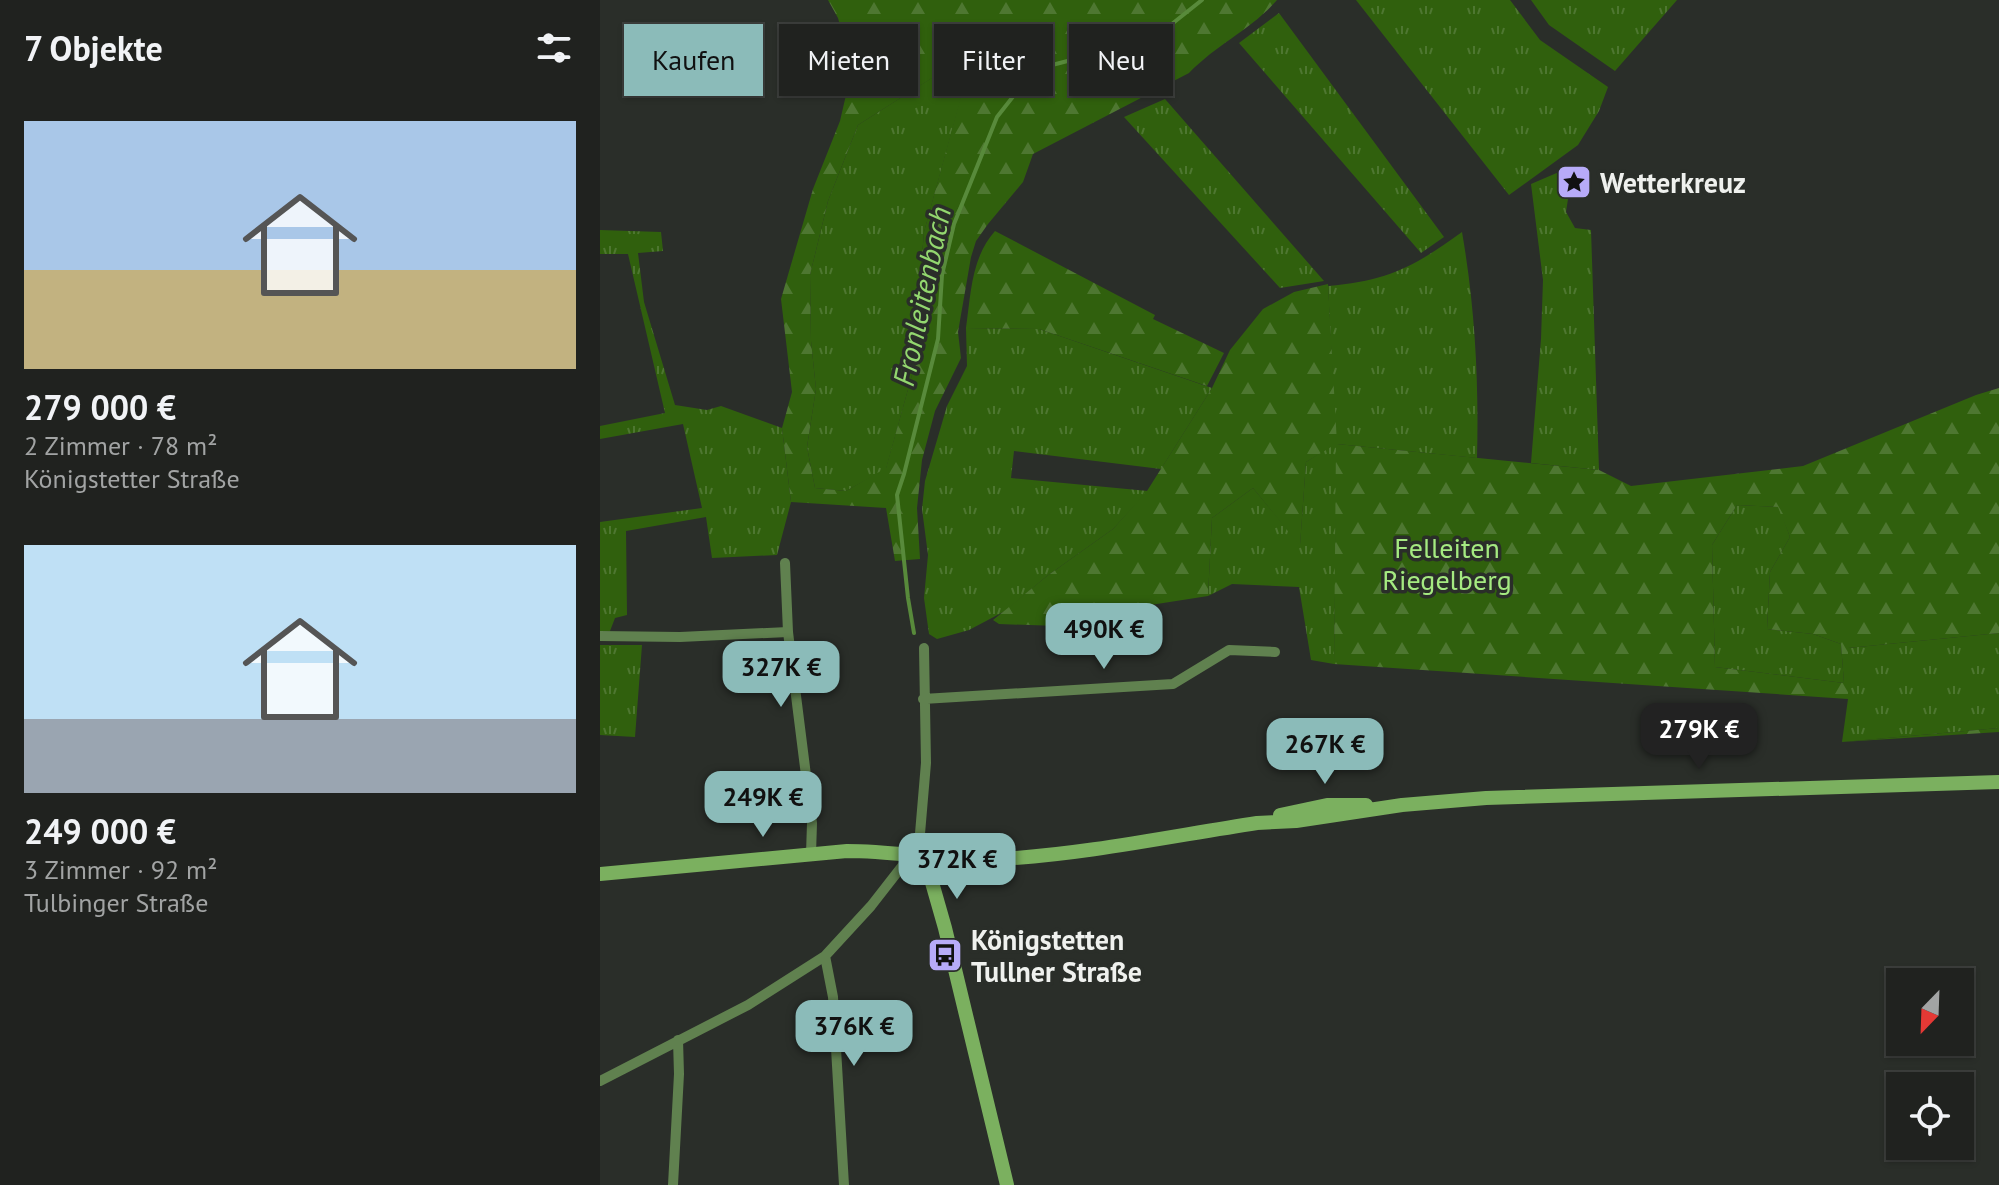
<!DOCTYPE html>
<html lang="de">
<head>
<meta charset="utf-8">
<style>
	:root { --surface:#20221f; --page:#2d2f2c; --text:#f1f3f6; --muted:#a2a4a4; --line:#3d3f3d; --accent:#8bbbb9 }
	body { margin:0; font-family:"PT Sans",sans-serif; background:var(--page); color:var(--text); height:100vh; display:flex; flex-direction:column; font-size:30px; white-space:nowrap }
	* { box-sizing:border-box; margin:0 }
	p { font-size:26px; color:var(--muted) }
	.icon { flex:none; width:44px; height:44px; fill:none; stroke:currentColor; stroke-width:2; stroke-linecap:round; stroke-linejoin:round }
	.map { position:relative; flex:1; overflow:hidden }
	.drawer { display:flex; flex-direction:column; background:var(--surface); width:600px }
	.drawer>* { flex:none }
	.banner { position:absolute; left:24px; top:24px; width:760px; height:72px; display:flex; gap:16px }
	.needle { width:52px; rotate:203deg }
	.controls { position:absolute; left:1286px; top:968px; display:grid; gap:16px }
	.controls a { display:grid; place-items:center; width:88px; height:88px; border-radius:0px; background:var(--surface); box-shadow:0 2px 6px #0004,0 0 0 2px var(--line); font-size:40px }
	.price { position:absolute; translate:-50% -68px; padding:0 18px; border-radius:16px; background:var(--accent); color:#111; font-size:26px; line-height:52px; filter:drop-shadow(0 2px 4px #0008) }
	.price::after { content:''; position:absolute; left:50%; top:48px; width:24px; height:18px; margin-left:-12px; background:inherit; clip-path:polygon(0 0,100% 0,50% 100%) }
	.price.on { background:#222; color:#fff }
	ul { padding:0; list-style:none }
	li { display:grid; align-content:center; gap:16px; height:424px; padding:0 24px }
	li span { display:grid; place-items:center; height:248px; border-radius:0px; color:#555 }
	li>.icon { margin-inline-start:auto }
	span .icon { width:144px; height:144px; fill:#fffc; stroke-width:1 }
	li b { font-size:34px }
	h2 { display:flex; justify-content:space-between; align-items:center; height:96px; padding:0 24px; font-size:34px }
	.tag { padding:0 28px; border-radius:0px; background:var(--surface); box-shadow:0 2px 6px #0004,0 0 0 2px var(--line); font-size:28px; line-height:72px }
	.tag.on { background:var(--accent); color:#111 }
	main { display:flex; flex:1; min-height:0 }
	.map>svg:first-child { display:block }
	.grass { fill:url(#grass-tufts) }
	.forest { fill:url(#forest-firs); fill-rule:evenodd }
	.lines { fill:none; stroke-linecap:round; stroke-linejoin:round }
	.stream { stroke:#588a3b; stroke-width:4 }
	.street { stroke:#60814f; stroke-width:10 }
	.secondary { stroke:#7bb05f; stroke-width:14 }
	.labels { text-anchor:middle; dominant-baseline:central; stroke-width:7; stroke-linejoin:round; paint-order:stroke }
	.poi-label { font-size:28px; font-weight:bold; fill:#eff1ee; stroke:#2a2e29; text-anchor:start }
	.park-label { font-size:28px; fill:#a5ea81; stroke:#2a2e29 }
	.water-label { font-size:30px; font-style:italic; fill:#93d76f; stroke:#2a2e29 }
</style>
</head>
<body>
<main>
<section class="drawer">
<h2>7 Objekte<svg class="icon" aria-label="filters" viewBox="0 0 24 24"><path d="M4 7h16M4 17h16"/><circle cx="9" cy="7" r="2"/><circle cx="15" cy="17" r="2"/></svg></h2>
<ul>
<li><span style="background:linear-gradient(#a9c7e8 60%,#c2b280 0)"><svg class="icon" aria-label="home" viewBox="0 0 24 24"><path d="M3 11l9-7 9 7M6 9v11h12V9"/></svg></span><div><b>279 000 €</b><p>2 Zimmer · 78 m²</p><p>Königstetter Straße</p></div></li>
<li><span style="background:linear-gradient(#bfe0f5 70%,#9aa5b1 0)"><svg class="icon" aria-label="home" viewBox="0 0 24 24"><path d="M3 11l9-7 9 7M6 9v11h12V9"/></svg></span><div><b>249 000 €</b><p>3 Zimmer · 92 m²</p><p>Tulbinger Straße</p></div></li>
</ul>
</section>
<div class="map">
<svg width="1399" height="1185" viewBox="0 0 1399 1185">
	<defs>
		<pattern id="grass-tufts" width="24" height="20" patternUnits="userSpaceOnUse" patternTransform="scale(2)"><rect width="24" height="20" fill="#30600d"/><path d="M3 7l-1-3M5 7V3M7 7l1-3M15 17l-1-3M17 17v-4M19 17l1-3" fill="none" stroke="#4e7731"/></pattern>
		<pattern id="forest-firs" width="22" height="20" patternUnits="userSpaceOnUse" patternTransform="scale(2)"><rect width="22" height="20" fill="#30600d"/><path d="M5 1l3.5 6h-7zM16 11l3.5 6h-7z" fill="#4e7731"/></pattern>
	</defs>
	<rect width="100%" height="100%" fill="#2a2e29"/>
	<path class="grass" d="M756 0H910L940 40 1008 87 999 111 978 145 909 195Z
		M931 0H1077L1015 71 949 25Z
		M679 13 844 237 821 253 639 43Z
		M374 51 324 232 312 375 286 469 246 491 215 488 207 447 216 389 211 341 210 275 228 201 258 125Z
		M565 99 724 281 680 288 524 117Z
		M973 166 966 212 975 228 991 230 999 470 931 463 941 339 943 280 931 184Z
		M0 230 61 232 63 251 38 253 44 302 75 405 107 410 121 406 182 428 191 502 177 555 112 558 106 517 26 531 27 615 15 618 10 631H0V522L102 508 83 424 0 439V426L65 413 28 254H0Z
		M862 232C875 307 879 381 877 458L737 444 734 664 711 660 699 587 632 584 608 596 612 518 653 488 700 545 706 462 736 443 728 286C788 281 815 266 862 232Z
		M366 328 439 329 612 388 561 469 414 451 411 478 548 491 513 529 447 576 405 611 369 630 337 639 329 634 324 598 328 555 322 509 325 481 347 406 367 366Z
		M1137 505 1179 507 1190 537 1170 572 1167 629 1213 634 1241 644 1244 683 1115 667 1112 545Z
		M1399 633V728L1242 742 1248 699V648Z
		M0 645H42L35 737 0 735Z"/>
	<path class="forest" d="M228 0H677C652 29 617 44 589 73L433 154 423 182 388 224 376 241 371 257 358 332 361 358 335 411 322 460 317 508 320 559 295 561 286 508 191 502 182 428 192 392 181 299 213 189 240 121 252 69 238 18ZM373 52 324 232 312 375 286 468 246 491 215 488 207 447 216 389 211 341 210 275 228 201 258 125Z
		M395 231 555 315 553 319 624 353 607 386 439 329 366 328C371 294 371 258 395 231Z
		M728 284 737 444 999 470 1031 486 1203 466 1376 395 1399 388V633L1248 648V699L734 664 736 444 706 462 700 546 653 488 612 518 608 596 544 606 514 628 399 624 393 620 447 576 513 529 547 491 612 388 630 350 663 309 694 292ZM1137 505 1178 507 1190 537 1170 572 1167 629 1213 634 1241 644 1244 683 1115 667 1112 545Z
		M1399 728V732L1242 742Z"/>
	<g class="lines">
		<path class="stream" d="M314 633 308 598 297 495 304 474 338 339 342 275 354 224 397 117 419 89 452 65 553 39 602 0"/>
		<path class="street" d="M185 563 188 632 212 823 211 854
			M0 636 80 637 188 632
			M323 699 573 684 629 650 675 652
			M318 857 326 763 324 648
			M225 956 233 997 244 1185
			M0 1081 148 1005 225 956 271 906 310 856
			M73 1185 79 1074 78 1040"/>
		<path class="secondary" d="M680 815 727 805H766
			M325 858 345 928 407 1185
			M0 874 247 851C299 851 349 862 401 859 486 854 572 836 657 823L696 821 802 805 886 798 1399 782"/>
	</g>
	<defs>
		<g id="sight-square" transform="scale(1.8)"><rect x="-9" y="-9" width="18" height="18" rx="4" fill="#b7abf8" stroke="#2a2e29"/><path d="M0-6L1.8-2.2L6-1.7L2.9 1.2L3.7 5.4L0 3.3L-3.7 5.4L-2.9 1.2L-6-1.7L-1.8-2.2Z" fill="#111"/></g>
		<g id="bus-square" transform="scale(1.8)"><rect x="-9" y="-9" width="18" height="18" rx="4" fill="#b7abf8" stroke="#2a2e29"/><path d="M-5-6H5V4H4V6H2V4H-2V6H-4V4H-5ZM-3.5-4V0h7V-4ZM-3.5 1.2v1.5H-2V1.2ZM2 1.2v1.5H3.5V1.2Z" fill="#111"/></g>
	</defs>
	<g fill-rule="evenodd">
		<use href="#sight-square" x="974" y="182"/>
		<use href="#bus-square" x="345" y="955"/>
	</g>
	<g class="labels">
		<g class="poi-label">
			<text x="1000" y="182">Wetterkreuz</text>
			<text x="371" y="939">Königstetten<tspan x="371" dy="32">Tullner Straße</tspan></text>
		</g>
		<g class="park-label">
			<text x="847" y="547">Felleiten<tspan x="847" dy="32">Riegelberg</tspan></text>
		</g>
		<g class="water-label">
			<text transform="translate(321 296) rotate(-78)">Fronleitenbach</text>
		</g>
	</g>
</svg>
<div class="controls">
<a><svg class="needle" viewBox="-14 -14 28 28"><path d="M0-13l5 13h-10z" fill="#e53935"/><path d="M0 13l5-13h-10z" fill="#a2a4a4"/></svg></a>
<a><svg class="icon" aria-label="locate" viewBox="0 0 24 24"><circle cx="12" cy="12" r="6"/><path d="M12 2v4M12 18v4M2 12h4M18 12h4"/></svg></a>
</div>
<b class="price" style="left:504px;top:671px">490K €</b>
<b class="price" style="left:181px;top:709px">327K €</b>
<b class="price on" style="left:1099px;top:771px">279K €</b>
<b class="price" style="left:725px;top:786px">267K €</b>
<b class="price" style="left:163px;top:839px">249K €</b>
<b class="price" style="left:357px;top:901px">372K €</b>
<b class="price" style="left:254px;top:1068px">376K €</b>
<div class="banner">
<a class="tag on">Kaufen</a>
<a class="tag">Mieten</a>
<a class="tag">Filter</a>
<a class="tag">Neu</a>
</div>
</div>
</main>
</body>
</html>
